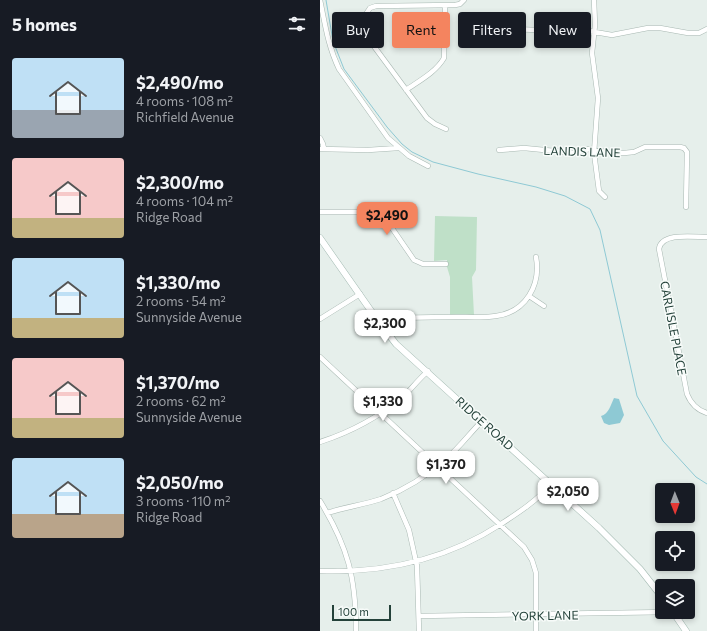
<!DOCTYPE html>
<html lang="en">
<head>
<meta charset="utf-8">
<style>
	:root { --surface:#171b24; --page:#20242c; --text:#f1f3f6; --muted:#9ea1a6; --accent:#f4845f }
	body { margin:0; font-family:Commissioner,sans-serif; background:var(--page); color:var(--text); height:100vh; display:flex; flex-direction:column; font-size:15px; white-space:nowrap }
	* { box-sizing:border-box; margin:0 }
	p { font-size:13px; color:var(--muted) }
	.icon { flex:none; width:22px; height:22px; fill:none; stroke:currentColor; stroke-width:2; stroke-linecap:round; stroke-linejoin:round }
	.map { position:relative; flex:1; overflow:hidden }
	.drawer { display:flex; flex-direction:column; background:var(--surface); width:320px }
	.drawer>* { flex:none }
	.top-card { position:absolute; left:12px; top:12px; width:315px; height:36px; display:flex; gap:8px }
	.needle { width:26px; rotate:179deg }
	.tools { position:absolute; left:335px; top:483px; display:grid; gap:8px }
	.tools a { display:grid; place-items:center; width:40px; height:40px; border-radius:4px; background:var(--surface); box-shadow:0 2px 6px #0003; font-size:20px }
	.scale { position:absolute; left:12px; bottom:10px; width:59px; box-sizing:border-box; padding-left:4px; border:2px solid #24423a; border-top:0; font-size:11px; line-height:14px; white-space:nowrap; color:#24423a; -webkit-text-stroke:3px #f7fbf9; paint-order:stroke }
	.price { position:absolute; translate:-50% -34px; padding:0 9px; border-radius:8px; background:#fff; color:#222; font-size:13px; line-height:26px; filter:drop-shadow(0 1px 2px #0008) }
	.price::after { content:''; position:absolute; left:50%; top:24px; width:12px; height:9px; margin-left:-6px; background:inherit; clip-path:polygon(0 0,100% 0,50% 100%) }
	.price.active { background:var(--accent); color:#111 }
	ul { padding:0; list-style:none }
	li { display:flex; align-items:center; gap:12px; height:100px; padding:0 12px }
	li span { display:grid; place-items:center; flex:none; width:112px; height:80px; border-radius:4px; color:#555 }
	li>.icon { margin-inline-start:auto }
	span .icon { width:48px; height:48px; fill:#fffc; stroke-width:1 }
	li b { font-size:17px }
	h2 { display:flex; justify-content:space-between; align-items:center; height:48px; padding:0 12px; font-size:17px }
	.tag { padding:0 14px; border-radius:4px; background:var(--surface); box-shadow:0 2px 6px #0003; font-size:14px; line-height:36px }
	.tag.active { background:var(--accent); color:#111 }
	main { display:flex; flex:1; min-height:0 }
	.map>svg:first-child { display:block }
	.green { fill:#bfe0c8 }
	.water { fill:#8ec9d4 }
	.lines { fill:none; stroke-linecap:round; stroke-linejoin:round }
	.stream { stroke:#8ec9d4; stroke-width:1 }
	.street-casing { stroke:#a8b8b2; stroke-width:5.5 }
	.secondary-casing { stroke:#a4bbb3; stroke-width:7 }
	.street { stroke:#fff; stroke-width:4.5 }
	.secondary { stroke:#fff; stroke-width:6 }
	.labels { text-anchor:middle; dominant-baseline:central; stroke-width:3; stroke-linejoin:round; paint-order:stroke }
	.street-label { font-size:12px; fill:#24423a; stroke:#f7fbf9 }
</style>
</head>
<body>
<main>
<section class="drawer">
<h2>5 homes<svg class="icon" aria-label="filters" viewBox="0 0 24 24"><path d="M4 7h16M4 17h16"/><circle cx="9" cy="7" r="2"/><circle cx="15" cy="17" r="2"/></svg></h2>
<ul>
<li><span style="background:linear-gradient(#bfe0f5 65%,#9aa5b1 0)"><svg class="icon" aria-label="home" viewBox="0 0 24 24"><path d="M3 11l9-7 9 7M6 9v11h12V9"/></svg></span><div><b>$2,490/mo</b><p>4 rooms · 108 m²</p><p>Richfield Avenue</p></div></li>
<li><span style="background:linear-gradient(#f6c9c9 75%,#c2b280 0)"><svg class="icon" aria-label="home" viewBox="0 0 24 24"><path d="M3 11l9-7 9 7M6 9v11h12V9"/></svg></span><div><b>$2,300/mo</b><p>4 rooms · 104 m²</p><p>Ridge Road</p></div></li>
<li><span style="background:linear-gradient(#bfe0f5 75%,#c2b280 0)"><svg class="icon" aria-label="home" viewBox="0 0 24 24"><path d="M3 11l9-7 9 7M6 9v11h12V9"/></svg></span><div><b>$1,330/mo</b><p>2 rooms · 54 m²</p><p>Sunnyside Avenue</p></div></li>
<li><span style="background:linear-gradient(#f6c9c9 75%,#c2b280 0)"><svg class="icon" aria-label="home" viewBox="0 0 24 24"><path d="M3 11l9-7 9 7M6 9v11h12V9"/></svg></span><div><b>$1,370/mo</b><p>2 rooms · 62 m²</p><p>Sunnyside Avenue</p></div></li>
<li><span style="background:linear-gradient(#bfe0f5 70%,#b9a48a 0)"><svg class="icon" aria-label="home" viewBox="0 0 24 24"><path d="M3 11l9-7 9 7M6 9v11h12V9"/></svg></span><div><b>$2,050/mo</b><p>3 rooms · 110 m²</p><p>Ridge Road</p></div></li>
</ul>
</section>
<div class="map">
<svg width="387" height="631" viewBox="0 0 387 631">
	<rect width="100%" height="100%" fill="#e6efeb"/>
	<path class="green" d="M115 216 157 217 156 270 152 277 154 315H130V277L127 267V260L114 261Z"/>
	<path class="water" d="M294 398 299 399 304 415 300 423 289 425 284 423 281 416C289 414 291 404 294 398Z"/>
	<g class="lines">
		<path class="stream" d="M6 0 13 41 24 69 67 127 82 144 92 152 113 162 158 174 216 187 245 196 270 209 280 230 317 396 343 441 376 477 387 484"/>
		<g class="street-casing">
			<path id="street" d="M0 0C5 24 8 46 19 69L68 138 89 156 108 166
				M274 0 275 25 272 53 278 98 274 153 279 191 285 197
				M160 35 192 29 217 30 241 34 257 33 269 31 292 35 328 28H340L368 33H379L387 29
				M86 90C99 81 116 72 124 58L125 6
				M126 129 115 124 107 118 53 45 49 33 46 18V14L50 8 56 6 135 5 140 4 144 0
				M0 138 3 144 4 149
				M0 149 48 150 78 148
				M179 150 204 148 255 153 269 149 292 153H304L314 152 325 147H360L364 148 367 152 366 207
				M0 212H59L63 215 94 260 103 264H126
				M387 237C374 237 341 232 339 249L367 394C371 404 377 410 387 413
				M209 296 224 306
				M0 319 40 294
				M63 326 74 319 83 318C101 317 118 317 136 317 149 317 163 318 176 316 206 312 221 285 216 257
				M0 357 204 547 212 560 216 573V631
				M0 442C31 432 59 417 84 396 92 388 99 379 108 371
				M73 493 89 530 97 566 99 631
				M0 501C28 547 36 578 36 631
				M7 513C25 507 43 505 61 499 84 490 107 476 126 459 139 448 150 433 162 421
				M0 571C64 573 126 560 181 524 198 513 218 500 231 484
				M99 616 350 612"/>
		</g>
		<g class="secondary-casing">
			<path id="secondary" d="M0 238 56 318 76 344 279 528 320 569 342 597
				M353 612 366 631"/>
		</g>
		<use href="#street" class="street"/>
		<use href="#secondary" class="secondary"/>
	</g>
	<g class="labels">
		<g class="street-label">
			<text transform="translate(262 151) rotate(2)">LANDIS LANE</text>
			<text transform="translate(354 328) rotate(79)">CARLISLE PLACE</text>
			<text transform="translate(165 423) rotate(42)">RIDGE ROAD</text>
			<text transform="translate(225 615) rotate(-1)">YORK LANE</text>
		</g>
	</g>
</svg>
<div class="tools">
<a><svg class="needle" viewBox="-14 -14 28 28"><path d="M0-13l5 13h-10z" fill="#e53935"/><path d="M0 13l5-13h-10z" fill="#9ea1a6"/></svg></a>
<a><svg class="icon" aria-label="locate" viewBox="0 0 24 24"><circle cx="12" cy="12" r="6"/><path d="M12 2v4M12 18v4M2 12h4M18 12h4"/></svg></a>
<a><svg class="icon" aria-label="layers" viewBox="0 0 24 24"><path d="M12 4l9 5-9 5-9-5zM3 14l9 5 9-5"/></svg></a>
</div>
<div class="scale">100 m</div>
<b class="price active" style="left:67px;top:236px">$2,490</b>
<b class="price" style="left:65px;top:344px">$2,300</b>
<b class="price" style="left:63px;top:422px">$1,330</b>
<b class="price" style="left:126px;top:485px">$1,370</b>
<b class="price" style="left:248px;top:512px">$2,050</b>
<div class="top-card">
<a class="tag">Buy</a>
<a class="tag active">Rent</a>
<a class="tag">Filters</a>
<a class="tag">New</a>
</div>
</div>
</main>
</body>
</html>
